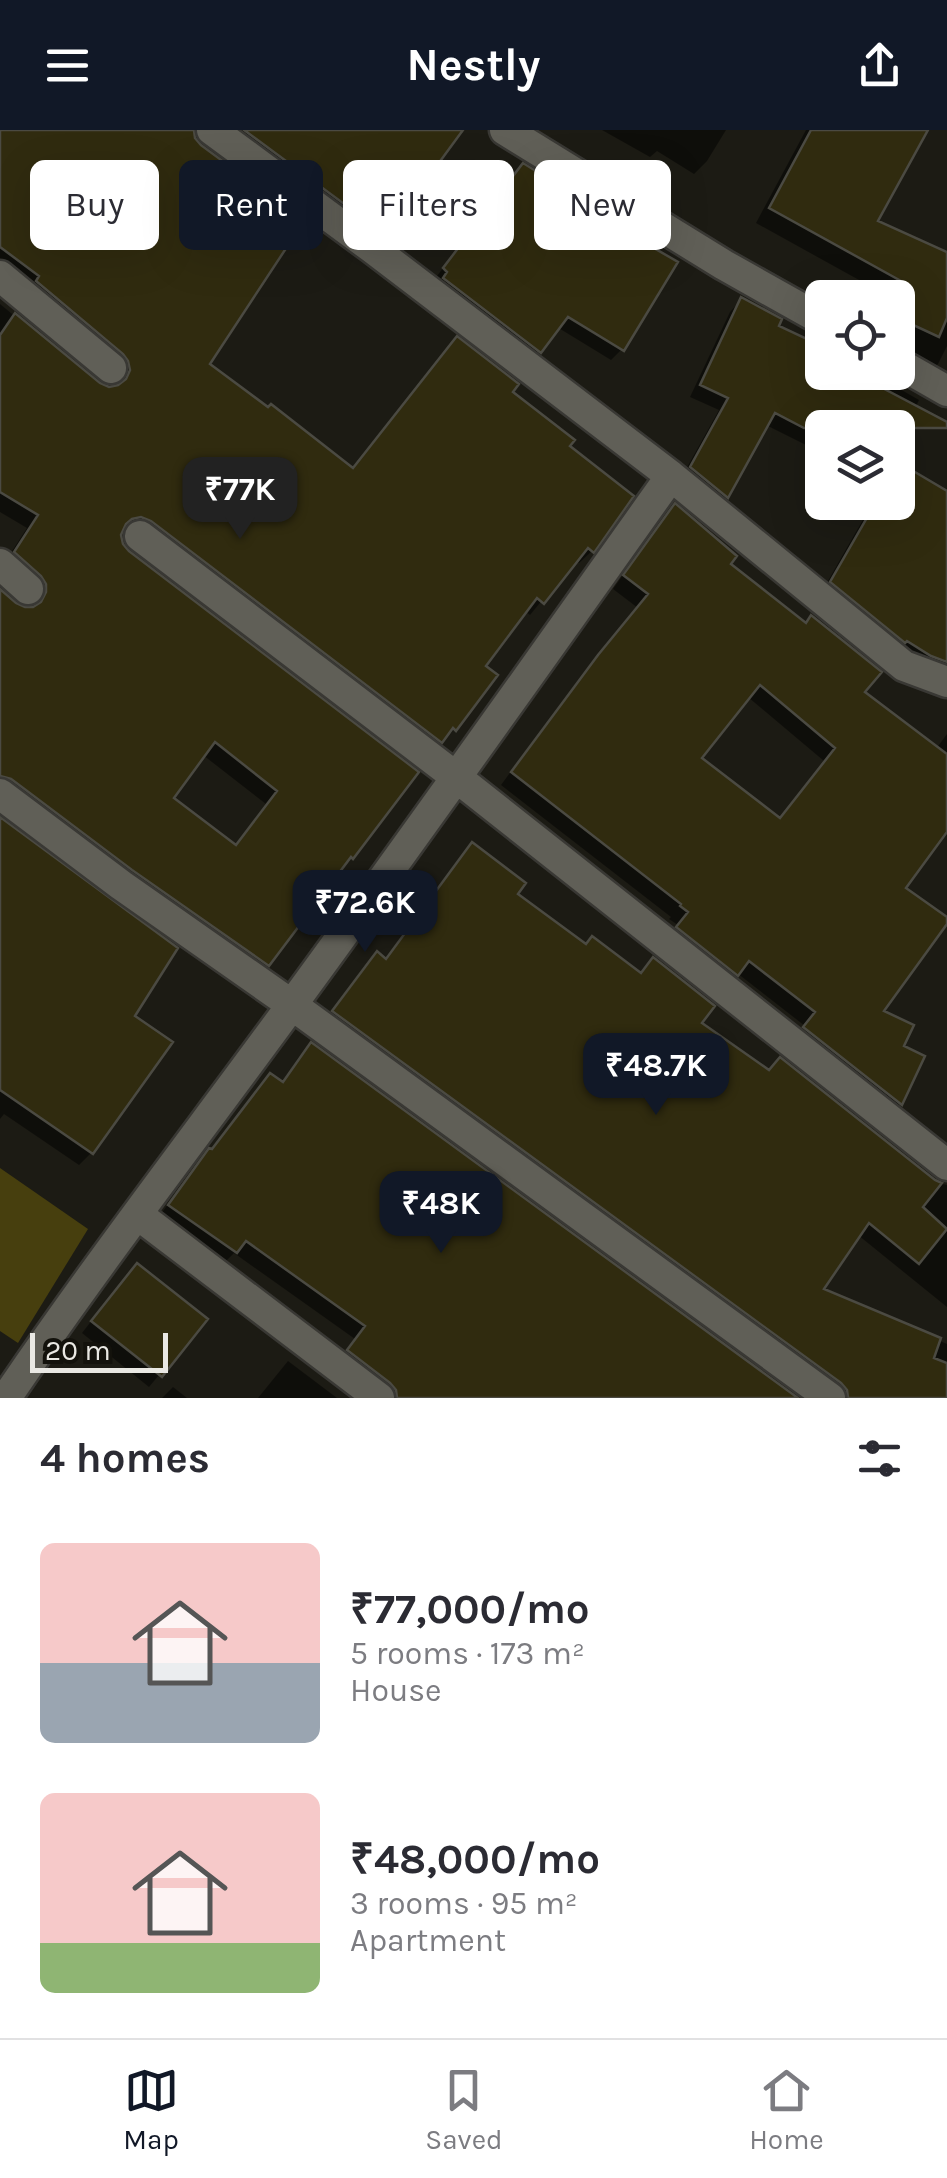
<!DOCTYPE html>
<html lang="en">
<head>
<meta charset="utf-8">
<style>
	:root { --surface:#fff; --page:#f7f7f7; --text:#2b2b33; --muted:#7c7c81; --line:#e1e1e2; --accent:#111827 }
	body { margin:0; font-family:Karla,sans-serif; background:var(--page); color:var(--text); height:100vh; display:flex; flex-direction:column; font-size:38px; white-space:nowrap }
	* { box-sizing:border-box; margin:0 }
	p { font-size:32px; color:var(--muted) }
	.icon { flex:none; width:55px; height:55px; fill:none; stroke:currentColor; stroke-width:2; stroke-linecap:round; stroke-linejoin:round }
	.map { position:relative; height:1268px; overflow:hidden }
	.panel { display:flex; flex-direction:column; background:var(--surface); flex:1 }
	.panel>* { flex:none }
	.top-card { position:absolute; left:30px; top:30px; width:888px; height:90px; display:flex; gap:20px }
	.buttons { position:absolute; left:805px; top:150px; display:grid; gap:20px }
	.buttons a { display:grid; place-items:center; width:110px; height:110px; border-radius:15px; background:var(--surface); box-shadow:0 10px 40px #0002; font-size:50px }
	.scale { position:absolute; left:30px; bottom:25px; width:138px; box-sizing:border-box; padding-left:10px; border:5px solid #e9e8e3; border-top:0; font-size:28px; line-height:35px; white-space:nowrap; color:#e9e8e3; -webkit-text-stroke:8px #13120c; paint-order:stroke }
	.price { position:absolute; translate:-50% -85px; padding:0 22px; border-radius:20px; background:var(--accent); color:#fff; font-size:32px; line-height:65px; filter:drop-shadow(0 2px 5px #0008) }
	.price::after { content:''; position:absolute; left:50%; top:60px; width:30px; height:22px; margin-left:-15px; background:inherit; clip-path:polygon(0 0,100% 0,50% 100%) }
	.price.active { background:#222; color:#fff }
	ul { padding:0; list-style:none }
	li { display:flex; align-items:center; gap:30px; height:250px; padding:0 40px }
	li span { display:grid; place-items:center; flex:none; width:280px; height:200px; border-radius:15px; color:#555 }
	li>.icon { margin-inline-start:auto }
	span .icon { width:120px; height:120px; fill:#fffc; stroke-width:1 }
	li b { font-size:42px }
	h2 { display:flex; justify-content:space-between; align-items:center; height:120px; padding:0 40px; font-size:42px }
	.pill { padding:0 35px; border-radius:15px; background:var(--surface); box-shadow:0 10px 40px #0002; font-size:35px; line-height:90px }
	.pill.active { background:var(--accent); color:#fff }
	header { display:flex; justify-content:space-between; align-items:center; height:130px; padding:0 40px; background:var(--accent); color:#fff; font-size:45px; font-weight:700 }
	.tab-bar { display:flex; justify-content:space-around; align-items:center; height:140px; border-top:2px solid var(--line); background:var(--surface); font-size:28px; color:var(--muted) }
	.tab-bar a { display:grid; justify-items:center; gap:5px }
	.tab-bar .active { color:var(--accent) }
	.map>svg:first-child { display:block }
	.forest { fill:#473f0e }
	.shadow { fill:#0007; fill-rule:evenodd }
	.building { fill:#302b0f; stroke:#4b4a42; stroke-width:2.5; fill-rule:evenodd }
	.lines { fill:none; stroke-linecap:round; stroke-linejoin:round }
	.street-casing { stroke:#393834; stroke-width:35 }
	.street { stroke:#605f57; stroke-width:30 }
</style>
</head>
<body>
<header><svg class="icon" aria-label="menu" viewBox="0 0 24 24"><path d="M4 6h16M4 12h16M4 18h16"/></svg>Nestly<svg class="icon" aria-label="share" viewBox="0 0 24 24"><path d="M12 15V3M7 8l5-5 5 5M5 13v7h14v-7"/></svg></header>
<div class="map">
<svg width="947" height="1268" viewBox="0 0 947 1268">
	<rect width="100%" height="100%" fill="#1c1b14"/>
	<path class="forest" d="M0 1038 88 1099 18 1213 0 1201Z"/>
	<path class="shadow" d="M0 0H191L207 234 352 340 445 222 510 262 567 316 592 421 579 433 575 430 530 485 525 481 482 536 455 599 428 624 127 399 120 400 121 415 351 727 339 739 267 834 255 847 0 662V462L25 480 35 477 34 468 3 435 27 398 0 382V174L98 255 106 259 118 258 117 246 0 144ZM203 625 266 674 234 717 170 669Z
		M214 0H455L384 103 371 116Z
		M602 0H726L707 31 694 44 657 21 650 27Z
		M806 0H926L875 92 947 124V216L938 234 924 248 898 233V168H888V166L756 93Z
		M523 36 622 219 611 230 557 197 529 232 434 150 512 47Z
		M741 170 776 197 822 219V242H879L886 251 919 270 898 312V298H822V323L766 295 726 367 715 378 680 350 719 280 690 267 730 182Z
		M900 336 947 364V550L820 465 873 372H898V338Z
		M675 377 727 434 862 562 936 619 947 604V698L903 758 881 882 900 917 922 927 900 974 888 986 793 911 805 896 737 843 724 856 666 811 678 795 669 789 671 787 501 655 586 540 638 478 613 459 663 389ZM748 567 824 631 779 690 698 629Z
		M0 691 131 887 91 1023 79 1035 4 984 0 989Z
		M472 716 515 764 698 894 934 1052 947 1055V1177L858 1105 821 1160 947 1214V1249L941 1268H832L322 894 365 836 377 825 385 830 460 727Z
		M311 915 794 1268H409L346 1222 355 1209 234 1123 224 1133 158 1088 198 1033 210 1021 258 958 270 946 281 954 299 927Z
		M125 1148 205 1190 149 1257 82 1203Z
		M288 1231 337 1268H258Z
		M173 1257 187 1268H162Z"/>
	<path class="building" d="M0 0H194L195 8 201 15 304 91 210 234 268 277 271 274 353 338 457 206 519 254 513 262 575 310 570 316 634 366 594 423 588 418 544 474 537 468 486 536 498 545 456 601 453 598 442 613 151 391 141 387 132 389 126 394 121 405 123 414 129 421 419 642 353 729 351 727 269 836 132 740 11 649 0 646V459L16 473 25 477H33L41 472 46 462V454L41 446 14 422 38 385 0 362V205L15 183 100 253 109 257 118 255 126 249 130 240 128 231 123 224 36 151 39 146 0 117ZM215 612 277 661 236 715 174 668Z
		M244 0H463L386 105Z
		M811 0H928L878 91 947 122V188L939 207 898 188V159L901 151 769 78Z
		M523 33 605 84 625 97 623 100 678 132 624 221 568 187 541 223 443 148 447 142 443 138Z
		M741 167 782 189 779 196 822 216V242H852L947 292V298H804L775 283 728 368 690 337 728 268 700 255Z
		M898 332 947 361V532L931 526 907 511 905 513 830 452 876 372H898Z
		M675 373 737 426 731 434 806 493 811 485 882 542 865 562 947 624V702L906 758 947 787V794L884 881 914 895 904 916 925 926 902 975 803 897 815 882 749 831 738 846 676 797 688 782 680 776 681 774 511 642 598 525 648 464 623 445ZM760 555 835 618 780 688 702 628Z
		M0 687 178 818 135 886 173 912 93 1024 0 960Z
		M472 712 526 753 518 764 586 814 592 806 641 843 653 827 715 876 702 893 769 940 780 927 935 1050 942 1053 923 1077 947 1099 919 1134 869 1093 824 1159 941 1208 934 1228 947 1233V1268H848L847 1260 841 1253 332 881 377 821 386 829Z
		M311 912 798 1268H397L396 1260 390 1253 347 1220 365 1196 246 1111 237 1123 168 1075 209 1018 212 1019 270 943 283 952Z
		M137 1133 208 1189 162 1247 91 1191Z"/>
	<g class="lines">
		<g class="street-casing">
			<path id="street" d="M212 0 372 118 671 346 904 536 947 552
				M505 0 724 135 822 190
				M0 146 111 238
				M898 233 947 261
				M140 406 456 647 947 1035
				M0 434 28 459
				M0 664 121 755 292 875 830 1268
				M137 1084 379 1268
				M6 1268C97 1134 196 1006 291 876 420 700 545 523 671 346"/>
		</g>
		<use href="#street" class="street"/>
	</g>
</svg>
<div class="buttons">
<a><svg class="icon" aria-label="locate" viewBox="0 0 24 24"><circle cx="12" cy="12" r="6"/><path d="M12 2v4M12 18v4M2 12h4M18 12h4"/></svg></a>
<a><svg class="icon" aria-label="layers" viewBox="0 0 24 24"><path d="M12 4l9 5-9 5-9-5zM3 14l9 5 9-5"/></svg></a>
</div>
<div class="scale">20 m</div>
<b class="price active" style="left:240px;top:412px">₹77K</b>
<b class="price" style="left:365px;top:825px">₹72.6K</b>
<b class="price" style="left:656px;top:988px">₹48.7K</b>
<b class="price" style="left:441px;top:1126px">₹48K</b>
<div class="top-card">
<a class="pill">Buy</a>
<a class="pill active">Rent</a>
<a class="pill">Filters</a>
<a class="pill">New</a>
</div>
</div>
<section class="panel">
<h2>4 homes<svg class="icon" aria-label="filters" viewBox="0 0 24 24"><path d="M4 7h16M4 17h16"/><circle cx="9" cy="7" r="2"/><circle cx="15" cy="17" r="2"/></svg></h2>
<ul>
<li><span style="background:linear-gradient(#f6c9c9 60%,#9aa5b1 0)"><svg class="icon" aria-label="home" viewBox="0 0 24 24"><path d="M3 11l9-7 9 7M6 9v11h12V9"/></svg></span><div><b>₹77,000/mo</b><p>5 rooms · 173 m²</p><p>House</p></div></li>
<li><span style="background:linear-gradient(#f6c9c9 75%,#8fb573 0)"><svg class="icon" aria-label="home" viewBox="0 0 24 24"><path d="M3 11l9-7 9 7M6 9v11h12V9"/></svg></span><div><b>₹48,000/mo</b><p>3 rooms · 95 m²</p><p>Apartment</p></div></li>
</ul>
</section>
<nav class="tab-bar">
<a class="active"><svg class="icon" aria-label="map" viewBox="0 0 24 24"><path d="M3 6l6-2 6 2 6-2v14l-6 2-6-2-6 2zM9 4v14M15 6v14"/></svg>Map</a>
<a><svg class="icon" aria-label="saved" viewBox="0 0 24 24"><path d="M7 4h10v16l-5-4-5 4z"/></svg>Saved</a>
<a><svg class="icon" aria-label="home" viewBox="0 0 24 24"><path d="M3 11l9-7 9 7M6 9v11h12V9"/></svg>Home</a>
</nav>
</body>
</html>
